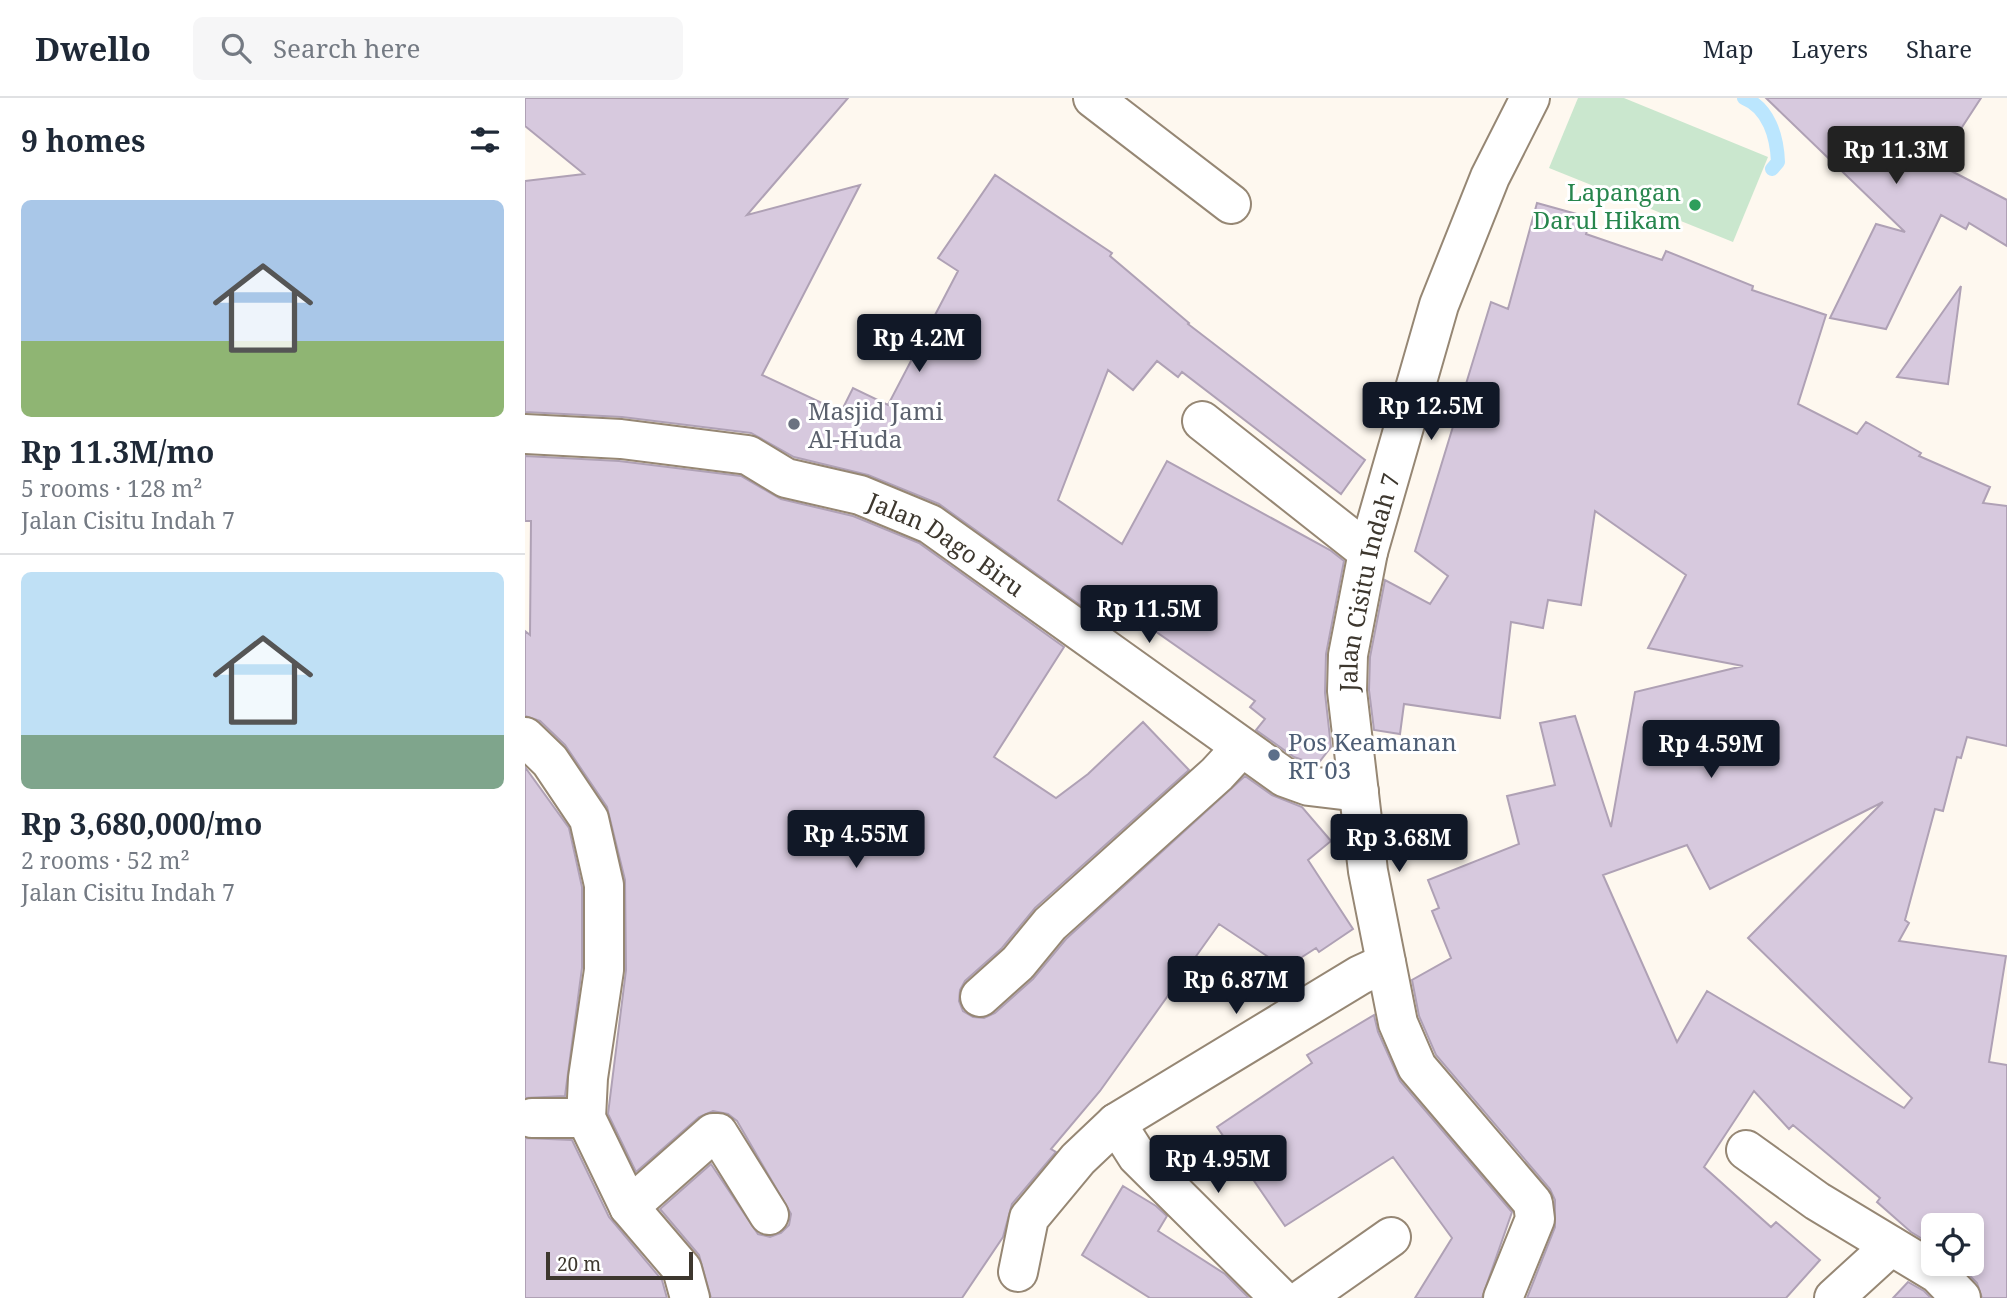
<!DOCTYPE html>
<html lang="en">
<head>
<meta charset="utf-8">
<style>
	:root { --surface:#fff; --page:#f6f6f7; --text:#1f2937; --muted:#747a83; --line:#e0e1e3; --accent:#111827 }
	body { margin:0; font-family:"Noto Serif",serif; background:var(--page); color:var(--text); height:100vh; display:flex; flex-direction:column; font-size:26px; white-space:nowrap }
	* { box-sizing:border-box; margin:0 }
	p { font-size:23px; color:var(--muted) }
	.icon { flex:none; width:38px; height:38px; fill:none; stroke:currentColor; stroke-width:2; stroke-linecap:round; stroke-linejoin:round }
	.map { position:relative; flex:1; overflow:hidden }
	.drawer { display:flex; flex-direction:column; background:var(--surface); width:525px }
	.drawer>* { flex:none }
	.controls { position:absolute; left:1396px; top:1115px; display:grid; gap:14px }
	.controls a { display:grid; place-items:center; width:63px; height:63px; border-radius:10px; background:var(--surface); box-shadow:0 4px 10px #0003; font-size:35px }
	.scale { position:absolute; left:21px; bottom:18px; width:147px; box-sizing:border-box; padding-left:7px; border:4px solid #3d372e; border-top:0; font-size:19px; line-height:24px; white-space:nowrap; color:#3d372e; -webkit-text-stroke:5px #fff; paint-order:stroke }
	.price { position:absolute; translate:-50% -60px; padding:0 16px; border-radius:7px; background:var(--accent); color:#fff; font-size:23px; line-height:46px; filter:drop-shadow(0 2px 4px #0008) }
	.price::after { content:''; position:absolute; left:50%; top:42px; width:21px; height:16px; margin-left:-10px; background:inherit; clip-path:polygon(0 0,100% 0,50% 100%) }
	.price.on { background:#222; color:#fff }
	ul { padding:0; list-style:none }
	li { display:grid; align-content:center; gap:14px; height:371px; padding:0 21px }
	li+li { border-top:2px solid var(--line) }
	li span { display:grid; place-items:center; height:217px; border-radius:10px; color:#555 }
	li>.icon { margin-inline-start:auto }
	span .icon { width:126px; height:126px; fill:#fffc; stroke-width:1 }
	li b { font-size:30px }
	h2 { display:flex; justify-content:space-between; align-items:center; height:84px; padding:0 21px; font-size:30px }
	header { display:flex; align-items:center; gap:42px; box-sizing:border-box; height:98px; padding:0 35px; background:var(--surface); border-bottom:2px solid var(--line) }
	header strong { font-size:33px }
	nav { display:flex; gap:38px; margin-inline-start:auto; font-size:24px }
	.search { width:490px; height:63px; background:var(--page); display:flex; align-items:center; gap:18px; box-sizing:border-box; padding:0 24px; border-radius:10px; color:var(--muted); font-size:26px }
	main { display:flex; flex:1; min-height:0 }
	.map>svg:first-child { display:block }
	.green { fill:#cae7ce }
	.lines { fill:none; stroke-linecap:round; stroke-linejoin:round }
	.stream { stroke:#bbe6fe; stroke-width:14 }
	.building { fill:#d7c9de; stroke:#afa1b5; stroke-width:2; fill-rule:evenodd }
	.minor-casing { stroke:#968774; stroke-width:42 }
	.minor { stroke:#fff; stroke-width:38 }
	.leisure-dot { fill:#2e9e5b; stroke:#fff; stroke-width:2.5 }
	.worship-dot { fill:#6b7280; stroke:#fff; stroke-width:2.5 }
	.service-dot { fill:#5c6f8a; stroke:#fff; stroke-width:2.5 }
	.labels { text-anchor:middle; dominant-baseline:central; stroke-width:6; stroke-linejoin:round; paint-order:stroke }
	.leisure-label { font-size:24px; fill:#27864d; stroke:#fff; text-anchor:end }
	.worship-label { font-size:24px; fill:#5b616d; stroke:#fff; text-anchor:start }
	.street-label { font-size:24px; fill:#3d372e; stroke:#fff }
	.service-label { font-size:24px; fill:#4e5e75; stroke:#fff; text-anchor:start }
</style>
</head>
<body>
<header>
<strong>Dwello</strong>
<div class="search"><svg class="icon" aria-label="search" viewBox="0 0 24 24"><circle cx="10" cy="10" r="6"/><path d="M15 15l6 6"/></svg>Search here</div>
<nav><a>Map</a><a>Layers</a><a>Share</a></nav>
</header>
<main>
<section class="drawer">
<h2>9 homes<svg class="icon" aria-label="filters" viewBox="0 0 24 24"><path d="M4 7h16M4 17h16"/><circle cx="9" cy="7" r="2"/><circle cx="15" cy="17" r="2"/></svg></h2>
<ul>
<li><span style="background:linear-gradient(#a9c7e8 65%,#8fb573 0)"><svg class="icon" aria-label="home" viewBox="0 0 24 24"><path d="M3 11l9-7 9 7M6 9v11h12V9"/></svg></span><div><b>Rp 11.3M/mo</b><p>5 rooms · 128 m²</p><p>Jalan Cisitu Indah 7</p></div></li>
<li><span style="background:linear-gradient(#bfe0f5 75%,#7fa58c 0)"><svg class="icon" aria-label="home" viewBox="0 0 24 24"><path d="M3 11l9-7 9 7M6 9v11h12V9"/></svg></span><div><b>Rp 3,680,000/mo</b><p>2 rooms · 52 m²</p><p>Jalan Cisitu Indah 7</p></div></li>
</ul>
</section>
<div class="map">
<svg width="1482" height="1200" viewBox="0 0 1482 1200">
	<rect width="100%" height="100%" fill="#fef8ef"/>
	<path class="green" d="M1053 0H1099L1243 59 1208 144 1024 70Z"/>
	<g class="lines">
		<path class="stream" d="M1219 0C1244 10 1252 39 1253 64L1247 71"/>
	</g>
	<path class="building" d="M0 0H323L222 117 335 87 237 277 316 314 328 290 363 307 433 173 413 160 470 77 587 155 585 158 664 225 663 226 840 362 816 396 657 274 653 279 632 263 608 292 583 272 533 402 597 446 642 363 805 452 819 463 801 556 800 595 806 649 792 667 769 659 731 632 740 621 725 609 730 603 574 494 562 512 414 406 343 377 269 359 226 335 97 319 0 314V83L59 76 0 28Z
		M1241 0H1456L1413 66 1482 102V148L1444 125 1441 131 1416 117 1361 231 1305 220 1351 126 1380 134Z
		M1012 105 1066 120 1061 136 1137 162 1141 153 1228 188 1227 192 1301 217 1273 306 1332 336 1341 324 1396 355 1394 358 1465 389 1458 405 1482 408V648L1442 639 1436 660 1432 659 1418 713 1410 711 1380 822 1384 825 1374 843 1481 858 1464 964 1482 967V1200H1457L1452 1185 1433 1166H1447V1127H1409V1148L1386 1134 1352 1104 1355 1100 1268 1027 1264 1031 1229 993 1179 1069 1246 1129 1251 1124 1295 1162 1261 1200H1002L1030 1129V1102L1025 1091 911 957 894 918 887 882 926 860 907 813 914 810 903 782 994 746 982 698 1030 687 1015 625 1050 618 1086 729 1110 594 1218 568 1123 550 1161 477 1070 413 1056 507 1023 502 1018 530 986 524 975 620 879 606 875 636 849 632 844 592 845 559 860 482 905 506 923 478 890 453 966 204 983 211ZM1358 704 1223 840 1387 1000 1379 1010 1182 893 1152 944 1078 777 1162 747 1185 791Z
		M1436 188 1423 286 1372 279Z
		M0 358 94 363 216 378 256 401 328 418 394 445 539 549 469 659 531 700 563 676 618 624 664 672 510 810 477 850 440 883 435 892 434 903 438 913 448 919 459 920 470 915 508 881 541 841 720 678 747 697 777 709 806 743 783 762 828 831 794 854 791 850 760 870 694 826 575 993 526 1051 531 1054 487 1106 478 1139 437 1200H186L174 1157 135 1111 186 1066 233 1136 245 1139 256 1135 264 1127 266 1116 212 1023 203 1016 188 1013 174 1019 111 1074 83 1016 101 872 100 782 82 709 40 647 15 623 0 618V533L5 537 6 423H0Z
		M0 669 44 730 57 789V870L40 998 0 1000Z
		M849 917 853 934 875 983 987 1114 957 1200H890L927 1140 868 1059 760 1128 692 1029 787 965 782 957Z
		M0 1040 47 1042 84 1119 137 1182 142 1200H0Z
		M598 1088 631 1108 642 1118 633 1133 700 1176 724 1200H625L557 1157Z
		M1383 1184 1399 1193 1406 1200H1368Z"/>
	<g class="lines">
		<g class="minor-casing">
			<g id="minor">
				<path d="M568 0 706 106"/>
				<path d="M677 323 843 454"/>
				<path id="s1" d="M0 336 96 341 223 357 261 380 335 397 405 426 759 679 784 688 834 694"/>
				<path d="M0 639 25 663 64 721 79 787V872L63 980 61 1020 104 1109 157 1171 165 1200"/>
				<path d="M455 899 493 865 525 826 692 676 716 650"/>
				<path d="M7 1020H61"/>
				<path d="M591 1025 612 1058 755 1200"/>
				<path d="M1221 1052 1292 1103 1413 1176 1436 1200"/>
				<path d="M104 1109 188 1035H193L244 1117"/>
				<path d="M493 1174 504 1120 553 1061 591 1025 835 877 861 865"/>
				<path d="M779 1200 866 1139"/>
				<path id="s2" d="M978 1200 1010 1121 1008 1105 892 969 873 925 843 773 822 593 823 557 843 454 914 207 965 79 1005 0"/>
				<path d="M1309 1200 1366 1148"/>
			</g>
		</g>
		<use href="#minor" class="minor"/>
	</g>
	<circle class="leisure-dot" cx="1170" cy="107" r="7"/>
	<circle class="worship-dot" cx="269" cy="326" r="7"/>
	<circle class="service-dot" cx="749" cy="657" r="7"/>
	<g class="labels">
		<g class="leisure-label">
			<text x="1156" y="93">Lapangan<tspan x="1156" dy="28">Darul Hikam</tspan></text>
		</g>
		<g class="worship-label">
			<text x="283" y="312">Masjid Jami<tspan x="283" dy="28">Al-Huda</tspan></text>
		</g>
		<g class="street-label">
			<text stroke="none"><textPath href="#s1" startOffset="444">Jalan Dago Biru</textPath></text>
			<text stroke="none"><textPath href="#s2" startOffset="775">Jalan Cisitu Indah 7</textPath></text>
		</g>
		<g class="service-label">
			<text x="763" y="643">Pos Keamanan<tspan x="763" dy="28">RT 03</tspan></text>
		</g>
	</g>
</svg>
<div class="controls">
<a><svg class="icon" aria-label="locate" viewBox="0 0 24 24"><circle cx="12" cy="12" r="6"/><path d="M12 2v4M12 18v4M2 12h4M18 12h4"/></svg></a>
</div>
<div class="scale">20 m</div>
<b class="price on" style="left:1371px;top:88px">Rp 11.3M</b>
<b class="price" style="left:394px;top:276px">Rp 4.2M</b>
<b class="price" style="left:906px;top:344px">Rp 12.5M</b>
<b class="price" style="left:624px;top:547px">Rp 11.5M</b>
<b class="price" style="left:1186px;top:682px">Rp 4.59M</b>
<b class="price" style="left:331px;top:772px">Rp 4.55M</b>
<b class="price" style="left:874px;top:776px">Rp 3.68M</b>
<b class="price" style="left:711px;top:918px">Rp 6.87M</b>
<b class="price" style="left:693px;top:1097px">Rp 4.95M</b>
</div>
</main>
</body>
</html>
